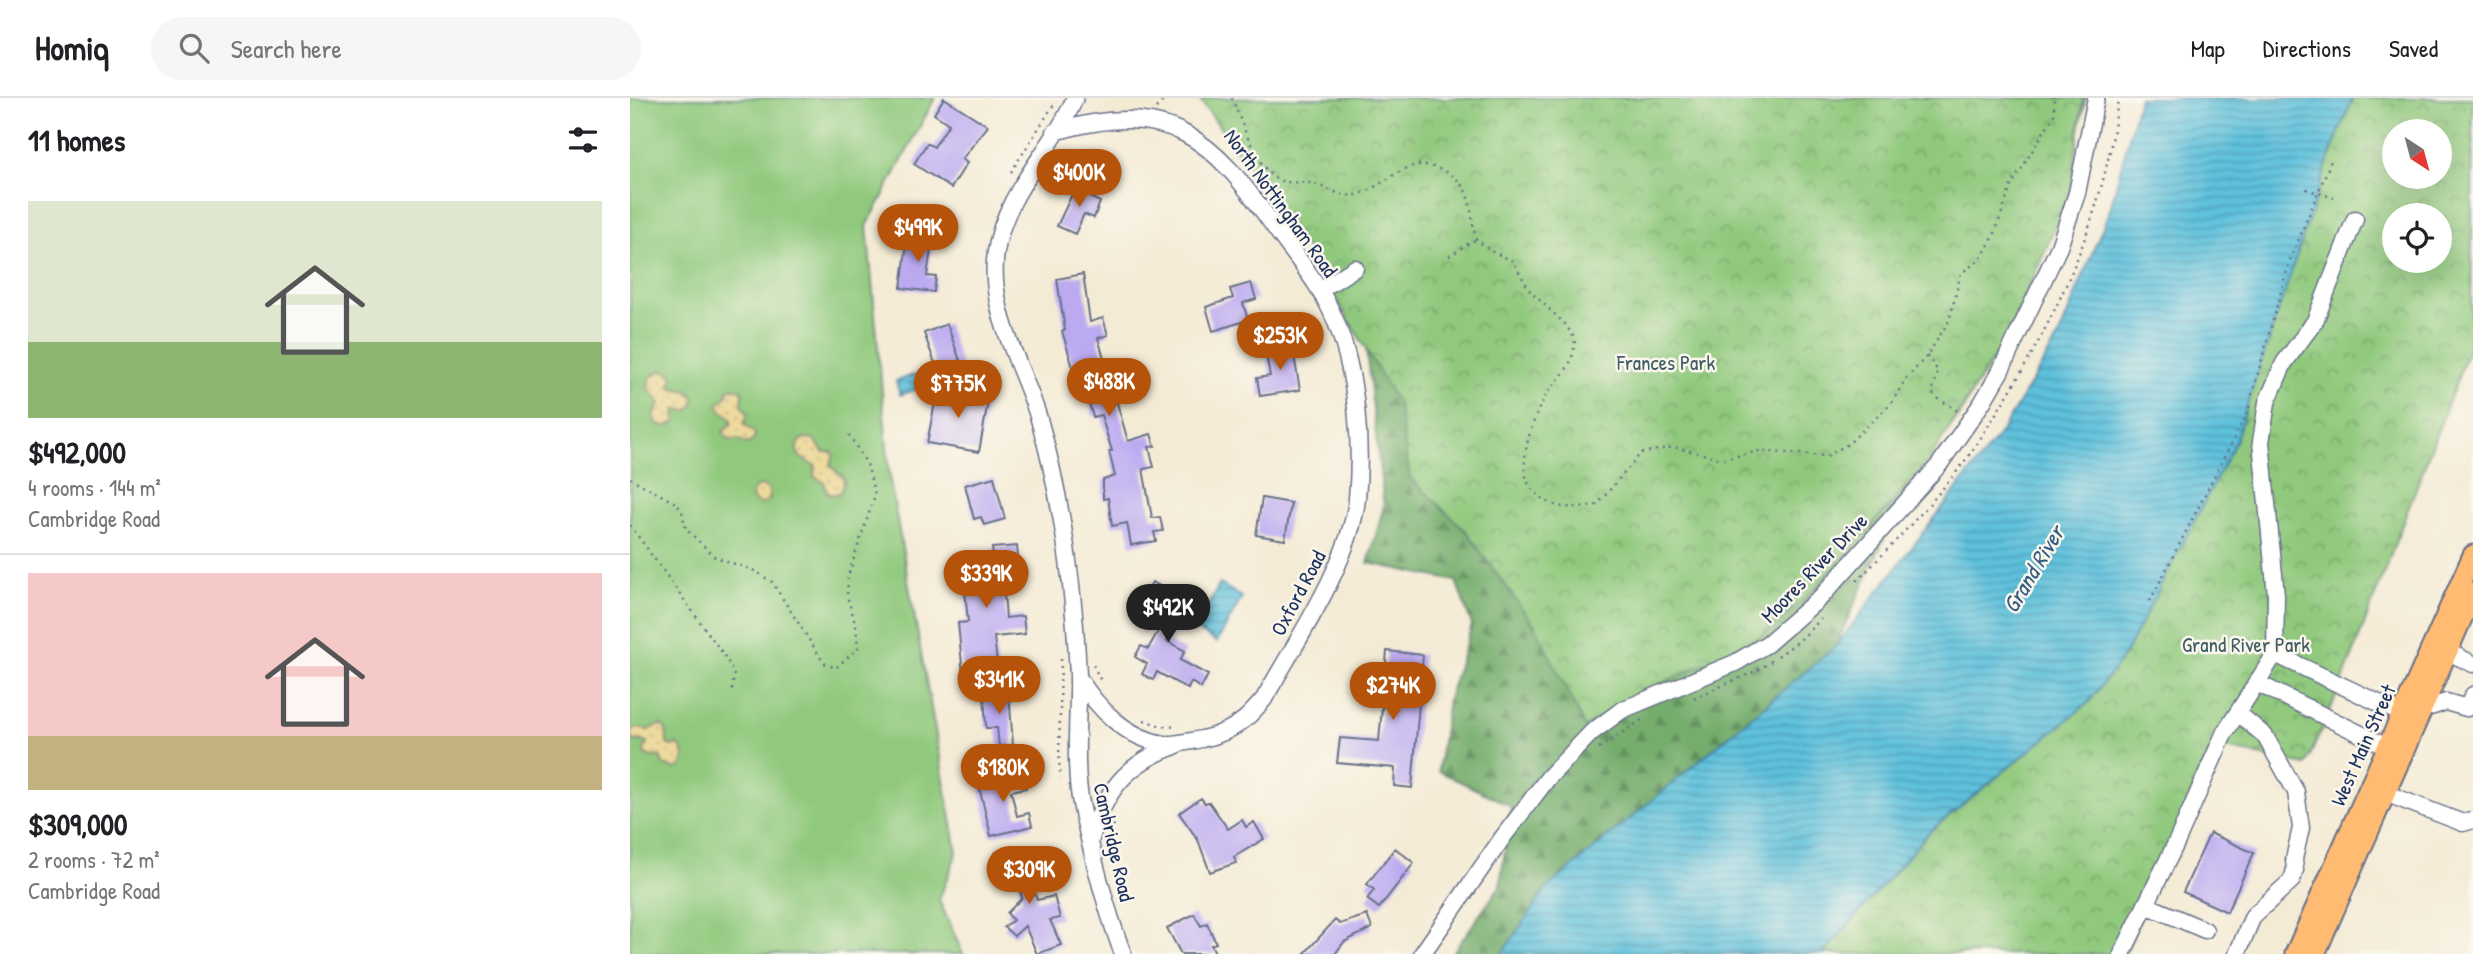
<!DOCTYPE html>
<html lang="en">
<head>
<meta charset="utf-8">
<style>
	:root { --surface:#fff; --page:#f6f6f6; --text:#202124; --muted:#757577; --line:#e0e0e0; --accent:#b45309 }
	body { margin:0; font-family:"Patrick Hand",sans-serif; background:var(--page); color:var(--text); height:100vh; display:flex; flex-direction:column; font-size:26px; white-space:nowrap }
	* { box-sizing:border-box; margin:0 }
	p { font-size:23px; color:var(--muted) }
	.icon { flex:none; width:38px; height:38px; fill:none; stroke:currentColor; stroke-width:2; stroke-linecap:round; stroke-linejoin:round }
	.map { position:relative; flex:1; overflow:hidden }
	.sheet { display:flex; flex-direction:column; background:var(--surface); width:630px }
	.sheet>* { flex:none }
	.needle { width:46px; rotate:144deg }
	.buttons { position:absolute; left:1752px; top:21px; display:grid; gap:14px }
	.buttons a { display:grid; place-items:center; width:70px; height:70px; border-radius:50%; background:var(--surface); box-shadow:0 7px 28px #0002; font-size:35px }
	.price { position:absolute; translate:-50% -60px; padding:0 16px; border-radius:24px; background:var(--accent); color:#fff; font-size:23px; line-height:46px; filter:drop-shadow(0 2px 4px #0008) }
	.price::after { content:''; position:absolute; left:50%; top:42px; width:21px; height:16px; margin-left:-10px; background:inherit; clip-path:polygon(0 0,100% 0,50% 100%) }
	.price.current { background:#222; color:#fff }
	ul { padding:0; list-style:none }
	li { display:grid; align-content:center; gap:14px; height:371px; padding:0 28px }
	li+li { border-top:2px solid var(--line) }
	li span { display:grid; place-items:center; height:217px; border-radius:0px; color:#555 }
	li>.icon { margin-inline-start:auto }
	span .icon { width:126px; height:126px; fill:#fffc; stroke-width:1 }
	li b { font-size:30px }
	h2 { display:flex; justify-content:space-between; align-items:center; height:84px; padding:0 28px; font-size:30px }
	header { display:flex; align-items:center; gap:42px; box-sizing:border-box; height:98px; padding:0 35px; background:var(--surface); border-bottom:2px solid var(--line) }
	header strong { font-size:33px }
	nav { display:flex; gap:38px; margin-inline-start:auto; font-size:24px }
	.search { width:490px; height:63px; background:var(--page); display:flex; align-items:center; gap:18px; box-sizing:border-box; padding:0 24px; border-radius:38px; color:var(--muted); font-size:26px }
	main { display:flex; flex:1; min-height:0 }
	.map>svg:first-child { display:block }
	.green { fill:#90c97d; stroke:#567c6e; stroke-width:2 }
	.forest { fill:url(#forest-firs); stroke:#486e65; stroke-width:2 }
	.sand { fill:url(#sand-dots); stroke:#84847e; stroke-width:2 }
	.park { fill:url(#park-crowns); stroke:#567c6e; stroke-width:2; fill-rule:evenodd }
	.water { fill:url(#water-rules); stroke:#3c789d; stroke-width:2 }
	.building { fill:#bcaaf1 }
	.lines { fill:none; stroke-linecap:round; stroke-linejoin:round }
	.minor-casing { stroke:#677188; stroke-width:19 }
	.major-casing { stroke:#677188; stroke-width:23 }
	.path { stroke:#677188; stroke-width:2.5; stroke-dasharray:2 5; stroke-linecap:butt }
	.minor { stroke:#fff; stroke-width:16 }
	.major { stroke:#ffbb71; stroke-width:19 }
	.labels { text-anchor:middle; dominant-baseline:central; stroke-width:5; stroke-linejoin:round; paint-order:stroke }
	.street-label { font-size:21px; fill:#1b2f5e; stroke:#fbf7ec }
	.park-label { font-size:21px; fill:#3e5d67; stroke:#fbf7ec }
	.water-label { font-size:23px; font-style:italic; fill:#2f5b84; stroke:#fbf7ec }
</style>
</head>
<body>
<header>
<strong>Homiq</strong>
<div class="search"><svg class="icon" aria-label="search" viewBox="0 0 24 24"><circle cx="10" cy="10" r="6"/><path d="M15 15l6 6"/></svg>Search here</div>
<nav><a>Map</a><a>Directions</a><a>Saved</a></nav>
</header>
<main>
<section class="sheet">
<h2>11 homes<svg class="icon" aria-label="filters" viewBox="0 0 24 24"><path d="M4 7h16M4 17h16"/><circle cx="9" cy="7" r="2"/><circle cx="15" cy="17" r="2"/></svg></h2>
<ul>
<li><span style="background:linear-gradient(#dfe7d0 65%,#8fb573 0)"><svg class="icon" aria-label="home" viewBox="0 0 24 24"><path d="M3 11l9-7 9 7M6 9v11h12V9"/></svg></span><div><b>$492,000</b><p>4 rooms · 144 m²</p><p>Cambridge Road</p></div></li>
<li><span style="background:linear-gradient(#f6c9c9 75%,#c2b280 0)"><svg class="icon" aria-label="home" viewBox="0 0 24 24"><path d="M3 11l9-7 9 7M6 9v11h12V9"/></svg></span><div><b>$309,000</b><p>2 rooms · 72 m²</p><p>Cambridge Road</p></div></li>
</ul>
</section>
<div class="map">
<svg width="1843" height="856" viewBox="0 0 1843 856">
	<defs>
		<pattern id="forest-firs" width="22" height="20" patternUnits="userSpaceOnUse" patternTransform="scale(1.75)"><rect width="22" height="20" fill="#74ad6c"/><path d="M5 1l3.5 6h-7zM16 11l3.5 6h-7z" fill="#5e8d5c"/></pattern>
		<pattern id="sand-dots" width="8" height="8" patternUnits="userSpaceOnUse" patternTransform="scale(1.75)"><rect width="8" height="8" fill="#eeda9e"/><path d="M2 2h.1M6 6h.1" fill="none" stroke="#ccbb8a" stroke-width="1.8" stroke-linecap="round"/></pattern>
		<pattern id="park-crowns" width="20" height="18" patternUnits="userSpaceOnUse" patternTransform="scale(1.75)"><rect width="20" height="18" fill="#90c97d"/><path d="M2 6a3 3 0 1 1 6 0M12 15a3 3 0 1 1 6 0" fill="none" stroke="#75a46a"/></pattern>
		<pattern id="water-rules" width="6" height="5" patternUnits="userSpaceOnUse" patternTransform="scale(1.75)"><rect width="6" height="5" fill="#5ec1dc"/><path d="M0 2.5h6" fill="none" stroke="#4d9db6"/></pattern>
	</defs>
	<rect width="100%" height="100%" fill="#fbf7ec"/>
	<filter id="ink" filterUnits="userSpaceOnUse"><feTurbulence type="fractalNoise" baseFrequency=".0143" numOctaves="2"/><feDisplacementMap in="SourceGraphic" scale="14" xChannelSelector="R" yChannelSelector="G"/><feConvolveMatrix kernelMatrix="1 2 1 2 8 2 1 2 1" color-interpolation-filters="sRGB"/></filter>
	<filter id="wash" filterUnits="userSpaceOnUse"><feTurbulence type="fractalNoise" baseFrequency=".00686" numOctaves="4" result="noise"/><feDisplacementMap in="SourceGraphic" scale="28" xChannelSelector="R" yChannelSelector="G"/><feGaussianBlur stdDeviation="1.57" result="paint"/><feColorMatrix in="noise" values="0 0 0 0 0 0 0 0 0 0 0 0 0 0 0 0 0 1.4 0 .05"/><feComposite in="paint" operator="in"/></filter>
	<g filter="url(#wash)">
		<rect width="100%" height="100%" fill="#f4ebd5"/>
		<path class="green" d="M0 0H305L237 128 260 383 327 754 309 802 333 856H0Z"/>
		<path class="forest" d="M1344 0H1456L1434 97 1369 244 1332 313 1281 382 1205 549 916 791 872 856H822L870 788 881 708 808 673 818 601 842 527 826 483 738 465 754 408 736 251 815 295Z"/>
		<path class="sand" d="M33 272 41 275 43 281 40 286 42 290 58 293 64 299 63 308 57 313 47 311 45 317 46 324 35 329 27 326 24 317 30 305 18 289 21 278Z
			M102 290H108L113 295 112 308 118 315 114 326 124 334 125 339 120 345 116 346 109 341 100 343 93 334 101 326V320L91 312 88 306 97 298 98 292Z
			M174 340 184 341 193 354H202L204 357 200 367C210 380 220 375 210 395L200 397 197 394 194 384 184 379 185 368 170 359 166 352 169 345Z
			M122 397a9 9 0 1 1 18 0a9 9 0 1 1-18 0Z
			M31 627 36 631 37 646 41 648 47 646C55 653 56 658 51 668L46 671 33 667 30 658 21 659 15 656 14 651 18 644 2 642 1 634 5 630 17 632Z"/>
		<path class="park" d="M569 0H1453L1441 93 1378 237 1298 364 1181 495 1129 539 1016 593 955 629 906 530 836 433 780 380 768 306 679 154Z
			M1723 0H1843L1841 245 1713 582 1676 667 1582 647 1495 856H1193L1299 734 1458 605 1494 558 1519 509ZM1764 33H1810V79H1764ZM1764 117H1810V163H1764Z"/>
		<path class="water" d="M1509 0H1723L1701 54 1604 347 1494 558 1458 605 1299 734 1193 856H872L916 791 1205 549 1371 334 1428 240 1480 111Z
			M298 272 302 286 270 297 266 283Z
			M590 486 612 499 587 544 565 531Z"/>
		<g id="blocks">
			<path class="building" d="M314 0 358 28 332 61 337 65 321 90 284 66 297 45 304 49 319 26 304 16Z
				M447 86 465 94 462 100 470 104 464 120 454 116 445 136 427 128Z
				M284 135 303 138 297 178 306 179 304 194 271 190 278 138 284 139Z
				M453 176 460 224 473 220 478 237 468 240 476 267 465 270 471 294 483 291 498 343 521 336 525 348 519 349 524 369 513 371 522 420 530 419 533 433 524 434 526 443 501 447 497 425 482 428 478 400 473 401V382L485 378 479 353H482L471 317 463 319 450 275 445 276 432 233 435 232 427 181Z
				M621 185 626 201 613 205 618 222 583 233 576 209 603 200 600 191Z
				M317 226 334 274 311 282 294 235Z
				M662 246 670 292 630 298 627 280 640 278 635 251Z
				M308 289 359 298 349 354 297 345Z
				M364 379 375 421 354 427 351 419 344 421 335 387Z
				M632 400 661 405 655 442 626 437Z
				M387 448 389 469 372 471 376 520 393 518 395 536 364 539 368 573 333 577 328 525 338 524 332 460 363 457 362 450Z
				M522 484 559 503 537 543 555 553 550 562 578 577 571 590 561 584 558 591 527 574 523 582 512 576 517 566 505 559 511 548 518 551 540 512 514 498Z
				M757 553 793 557 782 690 764 688 765 670 707 665 710 640 749 643Z
				M379 594 383 647 369 648 367 630H356L354 596Z
				M392 674 396 690 381 693 387 718 399 715 402 728 361 738 348 684Z
				M571 700 575 705 579 704 598 731 612 722 616 729 624 724 634 741 604 759 606 765 580 774 568 742 549 715Z
				M1580 735 1624 755 1597 814 1553 794Z
				M765 750 784 765 749 810 737 801 744 792 737 786Z
				M366 754 394 763 407 802 424 798 430 820 420 822 431 847 407 856 395 828 384 838 374 829 383 822 377 815 392 800 387 781 360 771Z
				M564 816 571 828 577 825 586 845 581 847 586 856H551L537 830Z
				M737 817 742 830 714 844 705 856H674L705 822 710 826Z"/>
		</g>
	</g>
	<g filter="url(#ink)">
		<use href="#blocks" fill-opacity="0" stroke="#677188" stroke-width="2"/>
		<g class="lines">
			<g class="minor-casing">
				<path id="minor" d="M445 0C422 54 375 93 366 154 357 212 393 268 409 321 433 405 444 489 448 577 449 615 444 655 449 693 451 710 456 727 460 745 469 783 479 819 493 856
					M425 34C541 0 582 41 643 127 665 158 692 188 706 224 727 277 732 346 727 401 720 465 665 545 634 601 628 608 622 615 615 621 603 631 587 638 572 641 560 643 546 647 534 646 496 640 467 610 448 579
					M690 192 725 170
					M1808 549 1843 566
					M1645 556 1772 616
					M1627 585 1757 649
					M1786 611 1791 612 1816 604 1837 610 1843 597
					M1747 692 1833 725 1843 722
					M460 744C474 694 496 665 545 648
					M1516 807 1575 832
					M792 856 873 739 918 680 962 634 992 612 1105 565 1137 546 1191 499 1309 367 1352 305 1370 274 1429 149 1447 95 1466 0
					M1492 856 1547 743 1594 636 1645 556 1646 497 1631 344 1637 304 1654 265 1685 223 1725 121
					M1607 856 1623 818 1662 782 1665 772 1664 761 1671 730 1666 694 1635 638 1608 615"/>
			</g>
			<g class="major-casing">
				<path id="major" d="M1665 856 1843 457
					M1685 856 1843 495"/>
			</g>
			<path class="path" d="M602 0C610 21 624 60 640 76 651 88 666 83 680 85 695 88 710 100 726 97 746 92 763 74 783 68 792 65 801 68 809 71 843 83 839 110 846 141L861 153 883 163 900 193 935 226 945 241C943 274 929 276 914 301 902 322 884 372 903 392 925 414 939 410 967 407L1011 355 1043 349 1094 361 1129 353 1197 358 1218 346 1261 306 1275 282 1297 258 1319 223 1331 175 1350 162 1364 138 1381 88 1424 17V0
				M526 10 536 0
				M381 74 424 6
				M1676 91 1704 100
				M819 158 846 141
				M1297 258 1308 273 1302 294C1308 304 1320 305 1328 314
				M1622 297 1659 165 1701 63
				M0 380 47 406 52 414 56 431 85 459 125 473 142 484 194 565 206 570 228 550 226 528 217 498 218 478 245 397 237 366 219 337
				M0 427 94 557 104 575 102 594
				M1227 483C1260 449 1294 414 1324 377 1342 355 1357 330 1372 306 1430 214 1477 109 1488 0
				M1520 503 1617 315 1621 303
				M1148 558 1169 543 1191 521
				M431 561 429 664 431 680
				M463 567 471 583
				M1064 600 1128 572 1143 562
				M514 622 531 628 548 629
				M969 650 1013 621
				M479 756 484 724"/>
			<use href="#minor" class="minor"/>
			<use href="#major" class="major"/>
		</g>
	</g>
	<g class="labels">
		<g class="street-label">
			<text transform="translate(651 105) rotate(54)">North Nottingham Road</text>
			<text transform="translate(1184 470) rotate(-46)">Moores River Drive</text>
			<text transform="translate(668 495) rotate(-62)">Oxford Road</text>
			<text transform="translate(1733 647) rotate(-66)">West Main Street</text>
			<text transform="translate(484 744) rotate(77)">Cambridge Road</text>
		</g>
		<g class="park-label">
			<text x="1036" y="264">Frances Park</text>
			<text x="1616" y="546">Grand River Park</text>
		</g>
		<g class="water-label">
			<text transform="translate(1403 471) rotate(-59)">Grand River</text>
		</g>
	</g>
</svg>
<div class="buttons">
<a><svg class="needle" viewBox="-14 -14 28 28"><path d="M0-13l5 13h-10z" fill="#e53935"/><path d="M0 13l5-13h-10z" fill="#757577"/></svg></a>
<a><svg class="icon" aria-label="locate" viewBox="0 0 24 24"><circle cx="12" cy="12" r="6"/><path d="M12 2v4M12 18v4M2 12h4M18 12h4"/></svg></a>
</div>
<b class="price" style="left:449px;top:111px">$400K</b>
<b class="price" style="left:288px;top:166px">$499K</b>
<b class="price" style="left:650px;top:274px">$253K</b>
<b class="price" style="left:479px;top:320px">$488K</b>
<b class="price" style="left:328px;top:322px">$775K</b>
<b class="price" style="left:356px;top:512px">$339K</b>
<b class="price current" style="left:538px;top:546px">$492K</b>
<b class="price" style="left:369px;top:618px">$341K</b>
<b class="price" style="left:763px;top:624px">$274K</b>
<b class="price" style="left:373px;top:706px">$180K</b>
<b class="price" style="left:399px;top:808px">$309K</b>
</div>
</main>
</body>
</html>
